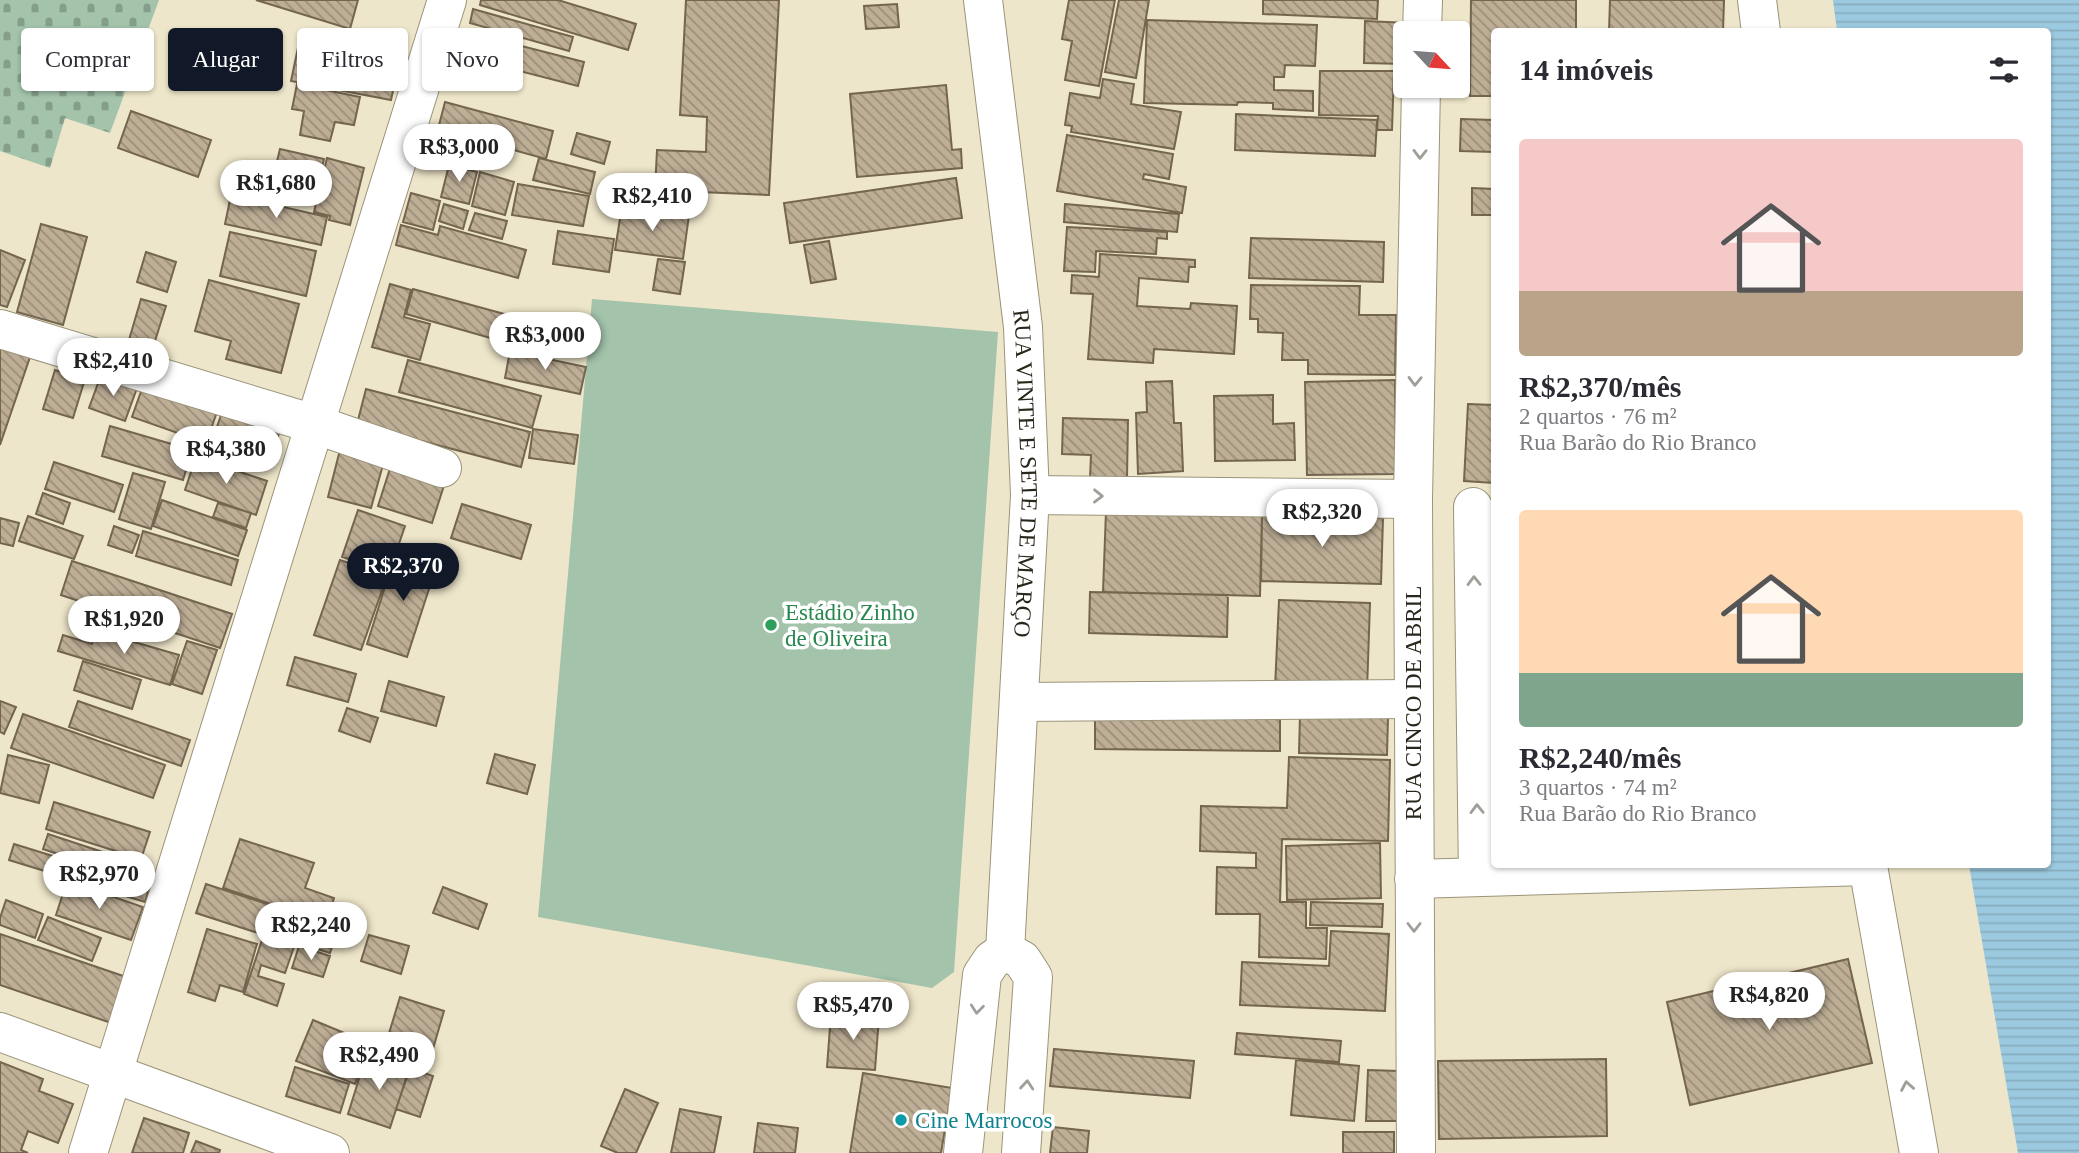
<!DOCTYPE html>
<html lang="pt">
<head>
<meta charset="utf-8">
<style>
	:root { --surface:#fff; --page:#f2f2f3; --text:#2b2b33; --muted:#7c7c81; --accent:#111827 }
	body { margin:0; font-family:Georgia,serif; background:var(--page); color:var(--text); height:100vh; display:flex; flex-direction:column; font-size:26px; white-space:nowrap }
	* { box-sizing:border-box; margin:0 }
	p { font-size:23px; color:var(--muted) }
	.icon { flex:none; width:38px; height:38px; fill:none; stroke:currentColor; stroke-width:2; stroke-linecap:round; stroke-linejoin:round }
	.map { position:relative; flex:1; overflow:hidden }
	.sheet { position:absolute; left:1491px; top:28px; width:560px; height:840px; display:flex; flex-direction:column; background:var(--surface); border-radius:7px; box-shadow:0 2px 5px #0004 }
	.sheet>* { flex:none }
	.guide { position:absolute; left:21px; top:28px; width:665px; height:63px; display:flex; gap:14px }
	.needle { width:46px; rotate:116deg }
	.tools { position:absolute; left:1393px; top:21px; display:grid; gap:14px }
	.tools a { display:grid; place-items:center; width:77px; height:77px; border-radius:7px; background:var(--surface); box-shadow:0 2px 5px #0004; font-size:35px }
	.price { position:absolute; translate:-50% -60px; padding:0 16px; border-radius:24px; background:#fff; color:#222; font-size:23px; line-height:46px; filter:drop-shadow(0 2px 4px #0008) }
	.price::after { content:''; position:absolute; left:50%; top:42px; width:21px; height:16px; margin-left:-10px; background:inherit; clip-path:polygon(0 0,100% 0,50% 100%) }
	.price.selected { background:var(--accent); color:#fff }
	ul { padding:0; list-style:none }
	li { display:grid; align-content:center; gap:14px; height:371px; padding:0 28px }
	li span { display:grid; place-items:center; height:217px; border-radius:7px; color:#555 }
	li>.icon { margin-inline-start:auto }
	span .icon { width:126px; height:126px; fill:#fffc; stroke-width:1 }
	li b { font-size:30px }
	h2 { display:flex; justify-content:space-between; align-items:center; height:84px; padding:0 28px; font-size:30px }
	.tag { padding:0 24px; border-radius:7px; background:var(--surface); box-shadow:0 2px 5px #0004; font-size:24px; line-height:63px }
	.tag.selected { background:var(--accent); color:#fff }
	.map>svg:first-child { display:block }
	.cemetery { fill:url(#cemetery-stones) }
	.pitch { fill:#a3c3ab }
	.water { fill:url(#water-rules) }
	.building { fill:url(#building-back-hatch); stroke:#74654f; stroke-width:2 }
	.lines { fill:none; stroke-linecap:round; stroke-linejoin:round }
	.street-casing { stroke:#9b947a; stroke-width:40 }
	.secondary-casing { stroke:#9b947a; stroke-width:40 }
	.street { stroke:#fff; stroke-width:38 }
	.secondary { stroke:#fff; stroke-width:38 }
	.oneway { stroke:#9f9e99 }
	.leisure-dot { fill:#2e9e5b; stroke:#fff; stroke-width:2.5 }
	.culture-dot { fill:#0f9aa8; stroke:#fff; stroke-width:2.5 }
	.labels { text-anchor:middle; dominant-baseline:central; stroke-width:7; stroke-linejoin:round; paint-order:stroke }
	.street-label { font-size:23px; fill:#29271c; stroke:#fff }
	.leisure-label { font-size:23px; fill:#27864d; stroke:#fff; text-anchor:start }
	.culture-label { font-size:23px; fill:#0d838f; stroke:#fff; text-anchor:start }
</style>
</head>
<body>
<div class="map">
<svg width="2079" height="1153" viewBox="0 0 2079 1153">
	<defs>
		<pattern id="cemetery-stones" width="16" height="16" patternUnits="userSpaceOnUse" patternTransform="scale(1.75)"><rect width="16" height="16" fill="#a3c3ab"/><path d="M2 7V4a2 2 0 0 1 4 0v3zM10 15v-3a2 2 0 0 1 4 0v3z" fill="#859e8a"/></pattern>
		<pattern id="water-rules" width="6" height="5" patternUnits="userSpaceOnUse" patternTransform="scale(1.75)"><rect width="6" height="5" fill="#9bc9df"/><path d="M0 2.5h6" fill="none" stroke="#86adbf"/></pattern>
		<pattern id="building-back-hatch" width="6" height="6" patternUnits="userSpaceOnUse" patternTransform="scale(1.75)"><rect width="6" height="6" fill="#beae96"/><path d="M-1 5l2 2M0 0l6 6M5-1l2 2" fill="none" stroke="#9a8e7a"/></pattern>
	</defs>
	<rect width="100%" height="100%" fill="#eee6ca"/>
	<path class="cemetery" d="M0 0H159L110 133 65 118 50 168 0 151Z"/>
	<path class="pitch" d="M592 299 998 332 954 972 932 988 538 917Z"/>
	<path class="water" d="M1833 0H2079V1153H2018L1969 865 2048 864V32L1837 31Z"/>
	<path class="building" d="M256 0H358L350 29Z
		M481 0H558L636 24 628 50 480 5Z
		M686 0H779L769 195 655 190 657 150 706 152 707 117 680 115Z
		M1069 0H1115L1099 86 1065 80 1072 41 1062 39Z
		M1119 0H1149L1136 78 1105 72Z
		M1263 0H1378L1377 19 1263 14Z
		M1471 0H1576V32H1494V96H1470Z
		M1610 0H1724L1723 32H1609Z
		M897 4 899 27 866 29 864 6Z
		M473 9 573 37 569 51 470 23Z
		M1147 20 1317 25 1315 66 1285 65 1284 77H1274V90L1313 91V111L1273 109V103L1238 102 1237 105 1144 103Z
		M1365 21 1408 23 1405 33V64L1364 63Z
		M467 32 584 62 578 86 461 56Z
		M299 43 399 63 391 100 291 81Z
		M1320 71H1394L1392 130H1377L1378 116 1319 115Z
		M1103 79 1134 84 1131 104 1181 112 1174 149 1071 132 1072 126 1065 125 1070 93 1100 98Z
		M297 84 360 97 354 125 335 122 330 141 300 135 304 111 292 109Z
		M946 85 952 150 961 149 962 168 857 177 850 94Z
		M445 102 553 131 546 159 438 129Z
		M131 111 211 140 198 177 118 148Z
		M1236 114 1377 120 1375 156 1235 150Z
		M1461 119 1494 120V152L1460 151Z
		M577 133 610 142 604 164 571 154Z
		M1067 135 1173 154 1169 179 1144 174 1143 179 1186 187 1182 213 1057 191Z
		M280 149 324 159 316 192 272 182Z
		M327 158 364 168 350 225 329 220 330 216 314 212Z
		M539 158 595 172 590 194 533 180Z
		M449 165 477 172 469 204 441 197Z
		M480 172 514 182 505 215 472 206Z
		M956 178 962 218 790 243 784 203Z
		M518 184 589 196 583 226 512 215Z
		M1472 188 1494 189V215H1472Z
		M411 193 440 201 433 230 403 222Z
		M231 195 327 217 321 245 225 224Z
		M444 204 468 211 463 229 439 221Z
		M1065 204 1179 214 1177 232 1064 222Z
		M622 206 689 215 683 259 615 250Z
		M475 213 507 221 502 239 469 230Z
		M41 224 87 237 63 325 17 312Z
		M401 225 438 235 440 226 526 250 518 278 396 245Z
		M1067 227 1167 232V239L1157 238 1156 254 1096 251 1095 272 1064 271Z
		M558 231 614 239 609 272 553 264Z
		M230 232 316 251 306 296 220 276Z
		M1251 238 1384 242 1383 282 1249 278Z
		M829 241 836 279 811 283 804 245Z
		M0 250 25 260 7 307 0 305Z
		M146 252 176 262 167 292 137 282Z
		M1100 254 1195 260V267H1189L1188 282 1139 278 1137 306 1190 309 1191 303 1237 306 1234 354 1154 349 1153 363 1088 359 1093 294 1071 293 1072 275 1099 277Z
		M658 259 685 262 680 294 653 290Z
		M209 280 299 304 281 373 226 359 231 341 195 331Z
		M390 284 411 290 404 317 430 324 420 360 372 347Z
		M1251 285 1360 286 1359 315H1396L1395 375 1308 374V360H1282L1283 333 1258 332V319H1250Z
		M413 289 508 315 501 341 406 314Z
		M141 299 166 306 150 357 126 350Z
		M510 317 560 329 553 356 503 343Z
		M0 343 31 354 0 445Z
		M510 351 586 367 580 394 505 378Z
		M408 360 541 396 532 428 399 392Z
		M55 370 85 379 73 418 43 409Z
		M101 375 137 388 125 421 89 408Z
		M1395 380 1396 474 1307 475 1305 382Z
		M1172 381 1174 423H1181L1183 471 1138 474 1136 413 1147 412 1146 382Z
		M144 383 218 409 206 443 132 417Z
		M366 389 530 432 521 467 357 424Z
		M1273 395V424L1294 423 1295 460 1215 461 1214 396Z
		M1468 404 1494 405V483L1464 481Z
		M223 409 281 428 268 465 211 445Z
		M1063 418 1128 420 1127 479 1090 478 1091 455 1062 454Z
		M110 426 192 450 183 480 102 456Z
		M533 429 578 435 574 464 529 458Z
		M342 442 386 454 371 508 328 497Z
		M394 456 448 473 432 523 378 506Z
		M196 457 267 481 256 515 185 490Z
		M54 462 123 485 114 512 45 489Z
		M133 473 165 482 151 529 119 519Z
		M43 493 70 503 63 524 36 514Z
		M162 500 247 530 238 556 153 526Z
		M218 503 251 513 246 528 213 517Z
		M462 504 531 525 521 559 451 538Z
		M358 510 405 526 389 573 342 557Z
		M1106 511 1262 515 1260 596 1103 592Z
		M1262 515 1383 518 1381 584 1261 581Z
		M28 516 83 536 74 559 19 541Z
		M0 518 19 523 13 546 0 543Z
		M114 526 139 535 132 553 108 545Z
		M143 531 238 560 231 585 136 556Z
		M409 548 439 558 407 657 367 644 391 568 401 571Z
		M340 560 387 576 361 650 314 635Z
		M72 561 232 614 220 648 61 595Z
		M1090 592 1228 595 1227 637 1089 633Z
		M1279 600 1370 603 1367 691 1275 688Z
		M96 631 179 655 170 685 58 651 63 635 92 644Z
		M187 641 217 650 202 694 172 684Z
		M295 657 356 674 348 702 287 685Z
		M83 661 141 680 132 709 74 690Z
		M389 681 444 697 436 726 381 711Z
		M0 701 16 707 4 734 0 732Z
		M78 701 190 740 181 766 69 727Z
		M347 708 378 718 370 742 339 731Z
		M23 714 165 765 153 798 11 748Z
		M1300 715 1388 718 1387 755 1299 753Z
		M1095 716 1280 718V751L1095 749Z
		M495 754 535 765 527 794 487 783Z
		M8 755 49 765 39 803 0 793Z
		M1289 757 1390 760 1388 841 1282 839 1280 902H1306V928H1327L1326 959 1259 957 1260 914H1216L1217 867 1256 868V853L1200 851 1201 806 1287 808Z
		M54 802 150 832 141 859 46 829Z
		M48 834 136 863 131 878 43 849Z
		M240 839 314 863 305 888 334 898 326 922 223 888Z
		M1380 843 1381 898 1287 900 1286 846Z
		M14 844 150 886 145 902 9 860Z
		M67 881 143 907 131 940 56 915Z
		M206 884 282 909 271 941 261 937V934L196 913Z
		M443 887 487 904 478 929 433 913Z
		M6 900 43 914 35 938 0 925V918Z
		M1311 902 1383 904 1382 927 1310 925Z
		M288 912 338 928 330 953 279 937Z
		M48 917 101 938 92 961 38 940Z
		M207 929 257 944 243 992 220 985 215 1001 188 992Z
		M1331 931 1389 934 1385 1011 1240 1005 1242 962 1329 966Z
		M0 934 129 978 114 1024 0 985Z
		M369 935 409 946 401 974 361 961Z
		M278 939 295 944 285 973 261 965 258 976 284 984 277 1006 244 994 262 940 276 945Z
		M299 946 330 956 323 977 292 968Z
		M1848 959 1872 1063 1690 1105 1667 1002Z
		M400 997 444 1011 428 1066 383 1053Z
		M831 1014 879 1017 875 1070 827 1067Z
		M313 1020 371 1044 355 1084 296 1061Z
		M1237 1033 1341 1041 1339 1062 1235 1054Z
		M1054 1049 1194 1061 1190 1098 1050 1086Z
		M381 1057 410 1066 390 1128 348 1114 363 1066 377 1070Z
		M1606 1059 1607 1136 1439 1139 1438 1061Z
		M1296 1060 1359 1066 1354 1121 1291 1115Z
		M0 1062 43 1079 39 1091 73 1104 58 1143 28 1131 21 1150 28 1153H0Z
		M295 1067 349 1084 340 1113 286 1096Z
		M410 1068 433 1076 420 1117 396 1109Z
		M1368 1070 1399 1071 1397 1121H1366Z
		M863 1073 952 1088 941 1153H850Z
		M625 1089 658 1103 636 1153H618L601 1146Z
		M680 1109 721 1117 714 1153H671Z
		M144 1118 189 1133 183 1153H132Z
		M758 1123 798 1128 795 1153H754Z
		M1053 1127 1089 1131 1087 1153H1050Z
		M1343 1132H1394V1153H1343Z
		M196 1141 220 1150 219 1153H191Z"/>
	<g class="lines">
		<g class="street-casing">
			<g id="street">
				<path id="s1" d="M983 0 1023 327 1030 495 1005 951"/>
				<path d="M0 329 314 424 442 468"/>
				<path d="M1030 495 1413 499"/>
				<path d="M1019 702 1413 699"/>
				<path d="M0 1032 330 1153"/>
				<path d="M88 1153 447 0"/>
			</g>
		</g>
		<g class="secondary-casing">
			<path id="secondary" d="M1757 0 1761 32
				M1422 33 1423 0
				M1473 507 1478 877
				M1414 879 1868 866 1919 1153
				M963 1153 982 975 992 960 1005 951 1022 960 1033 977 1021 1153
				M1416 1153 1413 499 1421 86"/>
		</g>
		<use href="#street" class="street"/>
		<use href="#secondary" class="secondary"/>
	</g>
	<defs><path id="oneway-chevron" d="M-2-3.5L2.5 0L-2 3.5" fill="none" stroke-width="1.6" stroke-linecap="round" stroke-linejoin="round" transform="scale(1.75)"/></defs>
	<g class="oneway">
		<use href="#oneway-chevron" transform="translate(1420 154) rotate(91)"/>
		<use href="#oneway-chevron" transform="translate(1415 381) rotate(91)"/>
		<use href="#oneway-chevron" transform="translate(1098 496) rotate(1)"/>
		<use href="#oneway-chevron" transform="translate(1474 581) rotate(-91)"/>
		<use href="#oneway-chevron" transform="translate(1477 809) rotate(-91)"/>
		<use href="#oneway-chevron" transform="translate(1414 927) rotate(90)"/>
		<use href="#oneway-chevron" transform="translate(977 1009) rotate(96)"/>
		<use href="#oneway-chevron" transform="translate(1027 1085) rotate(-85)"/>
		<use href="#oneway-chevron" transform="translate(1907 1086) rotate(-100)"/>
	</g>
	<circle class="leisure-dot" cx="771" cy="625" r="7"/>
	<circle class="culture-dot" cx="901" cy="1120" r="7"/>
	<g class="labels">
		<g class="street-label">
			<text stroke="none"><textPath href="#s1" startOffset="476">RUA VINTE E SETE DE MARÇO</textPath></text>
			<text transform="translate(1413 703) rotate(-90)">RUA CINCO DE ABRIL</text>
		</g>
		<g class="leisure-label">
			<text x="785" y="612">Estádio Zinho<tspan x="785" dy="26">de Oliveira</tspan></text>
		</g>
		<g class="culture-label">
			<text x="915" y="1120">Cine Marrocos</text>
		</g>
	</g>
</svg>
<div class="tools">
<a><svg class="needle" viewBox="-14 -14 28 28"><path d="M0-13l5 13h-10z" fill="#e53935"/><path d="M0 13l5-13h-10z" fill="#7c7c81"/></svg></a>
</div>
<b class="price" style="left:459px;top:184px">R$3,000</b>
<b class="price" style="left:276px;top:220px">R$1,680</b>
<b class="price" style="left:652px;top:233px">R$2,410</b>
<b class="price" style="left:545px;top:372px">R$3,000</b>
<b class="price" style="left:113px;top:398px">R$2,410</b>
<b class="price" style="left:226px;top:486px">R$4,380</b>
<b class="price" style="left:1322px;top:549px">R$2,320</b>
<b class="price selected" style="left:403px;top:603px">R$2,370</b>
<b class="price" style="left:124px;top:656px">R$1,920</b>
<b class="price" style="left:99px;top:911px">R$2,970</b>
<b class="price" style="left:311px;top:962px">R$2,240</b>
<b class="price" style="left:1769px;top:1032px">R$4,820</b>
<b class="price" style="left:853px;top:1042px">R$5,470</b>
<b class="price" style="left:379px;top:1092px">R$2,490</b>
<div class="guide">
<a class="tag">Comprar</a>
<a class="tag selected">Alugar</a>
<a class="tag">Filtros</a>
<a class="tag">Novo</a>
</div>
<section class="sheet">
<h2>14 imóveis<svg class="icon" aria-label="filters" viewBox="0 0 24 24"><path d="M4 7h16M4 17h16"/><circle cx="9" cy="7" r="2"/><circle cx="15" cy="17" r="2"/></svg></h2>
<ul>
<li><span style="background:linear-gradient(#f6c9c9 70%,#b9a48a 0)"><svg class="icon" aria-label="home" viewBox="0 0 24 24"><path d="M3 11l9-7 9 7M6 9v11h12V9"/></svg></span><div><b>R$2,370/mês</b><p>2 quartos · 76 m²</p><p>Rua Barão do Rio Branco</p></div></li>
<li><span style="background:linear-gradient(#ffd9b3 75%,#7fa58c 0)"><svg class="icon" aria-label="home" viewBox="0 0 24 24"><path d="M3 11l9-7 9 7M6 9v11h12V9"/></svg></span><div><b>R$2,240/mês</b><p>3 quartos · 74 m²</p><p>Rua Barão do Rio Branco</p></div></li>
</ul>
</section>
</div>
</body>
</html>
